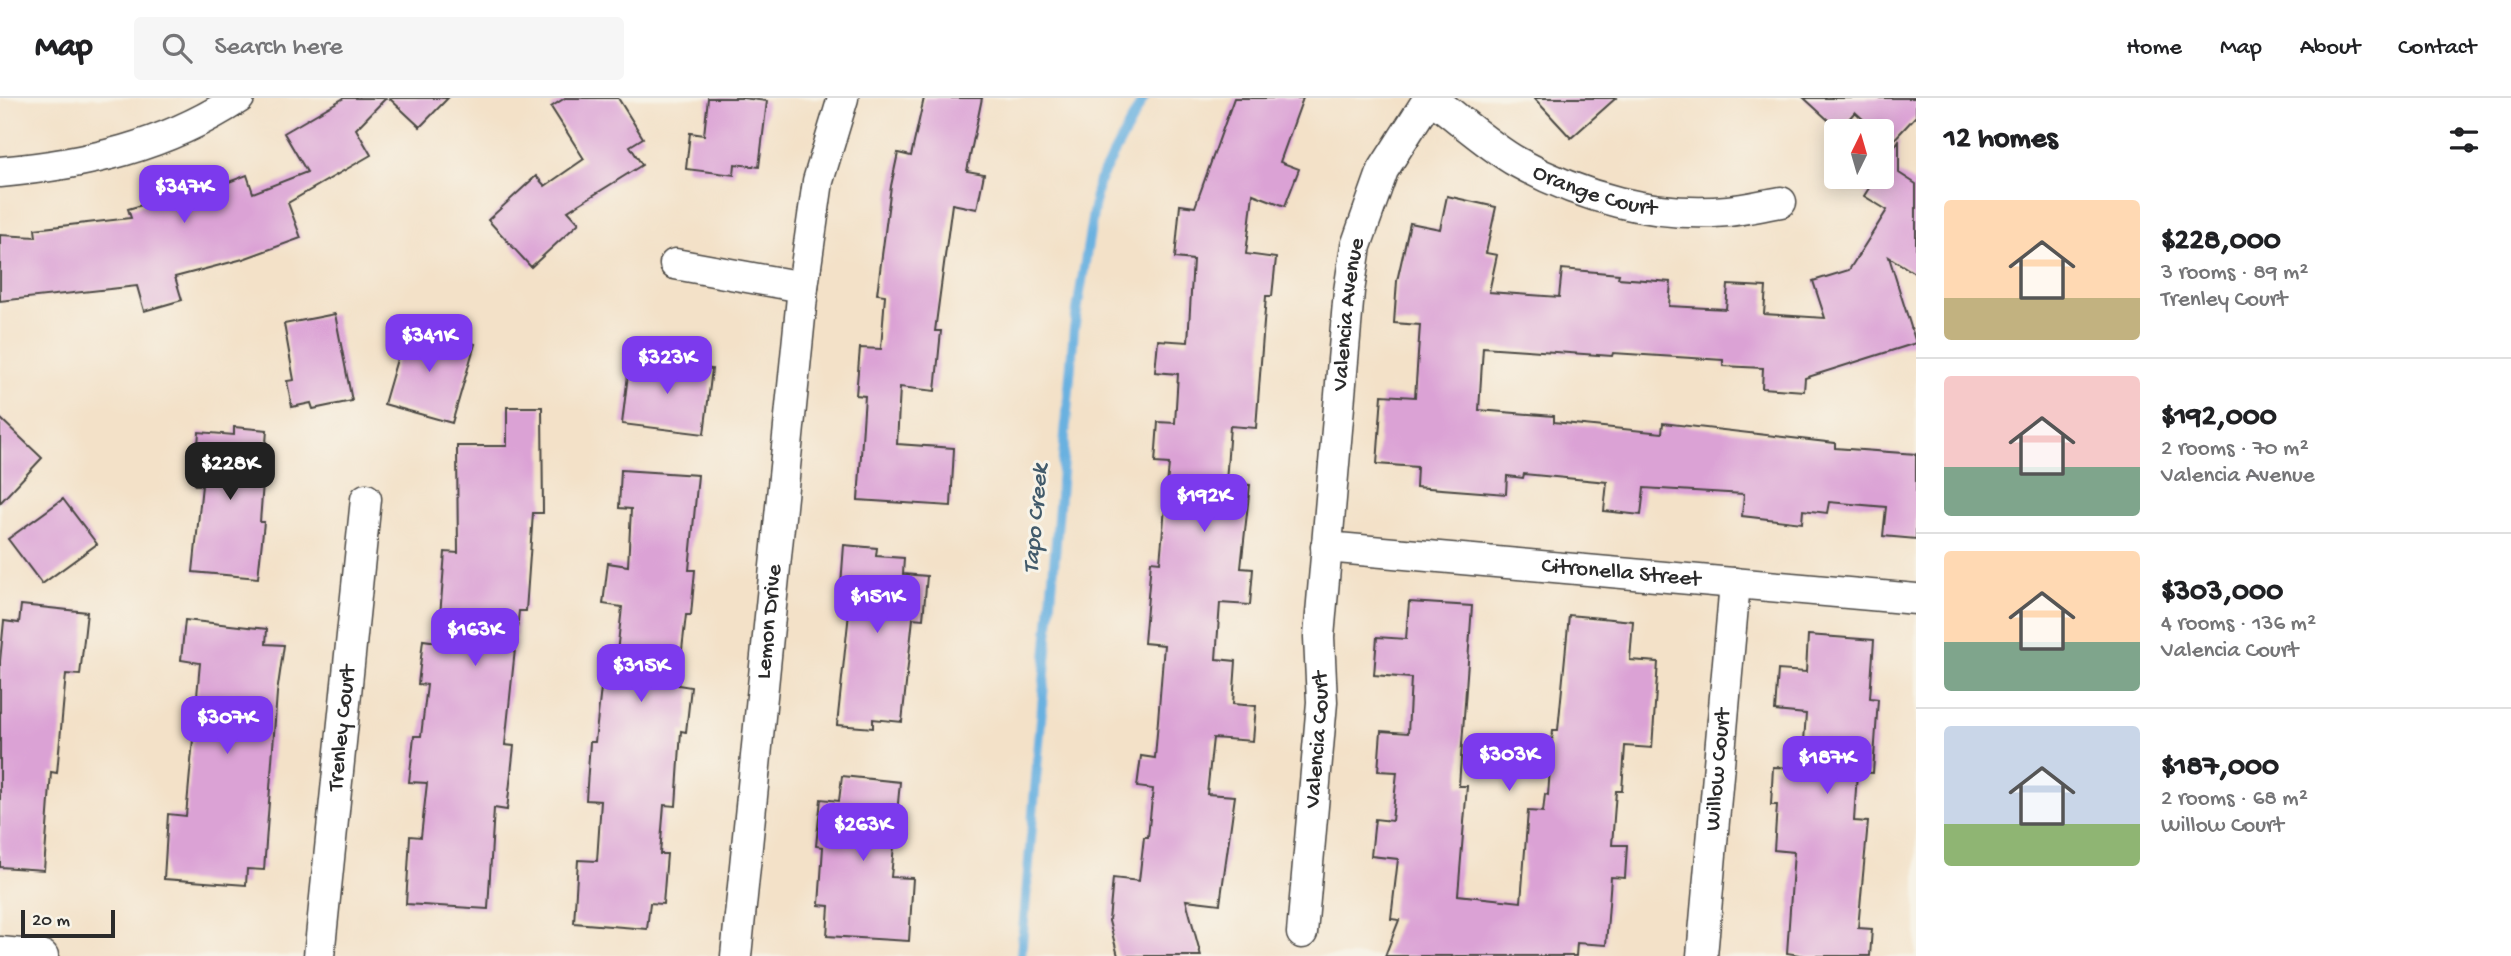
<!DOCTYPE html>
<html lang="en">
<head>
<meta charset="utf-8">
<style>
	:root { --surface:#fff; --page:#f6f6f6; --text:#202124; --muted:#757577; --line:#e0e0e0; --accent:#7c3aed }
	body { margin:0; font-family:"Gochi Hand",sans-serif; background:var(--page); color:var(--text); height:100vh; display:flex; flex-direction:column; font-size:26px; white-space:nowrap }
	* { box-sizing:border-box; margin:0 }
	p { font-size:23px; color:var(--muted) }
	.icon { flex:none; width:38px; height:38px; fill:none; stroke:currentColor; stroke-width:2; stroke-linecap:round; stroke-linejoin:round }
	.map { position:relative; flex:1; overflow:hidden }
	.side { display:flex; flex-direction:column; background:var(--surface); width:595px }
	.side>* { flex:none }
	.needle { width:46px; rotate:5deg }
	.fabs { position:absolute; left:1824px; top:21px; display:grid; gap:14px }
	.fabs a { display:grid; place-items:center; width:70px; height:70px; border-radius:7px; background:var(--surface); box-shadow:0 4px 18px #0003; font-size:35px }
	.scale { position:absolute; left:21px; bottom:18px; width:94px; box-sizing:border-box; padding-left:7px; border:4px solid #2b2b2b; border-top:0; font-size:19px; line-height:24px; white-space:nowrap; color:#2b2b2b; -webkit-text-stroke:5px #f7f3e8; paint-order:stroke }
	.price { position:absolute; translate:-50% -60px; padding:0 16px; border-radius:14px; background:var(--accent); color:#fff; font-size:23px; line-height:46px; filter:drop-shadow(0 2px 4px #0008) }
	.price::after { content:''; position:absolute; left:50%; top:42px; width:21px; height:16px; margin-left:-10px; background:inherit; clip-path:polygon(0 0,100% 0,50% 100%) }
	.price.selected { background:#222; color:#fff }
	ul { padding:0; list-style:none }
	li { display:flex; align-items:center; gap:21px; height:175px; padding:0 28px }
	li+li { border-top:2px solid var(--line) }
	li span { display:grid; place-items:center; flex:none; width:196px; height:140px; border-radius:7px; color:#555 }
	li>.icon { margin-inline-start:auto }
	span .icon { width:84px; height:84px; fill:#fffc; stroke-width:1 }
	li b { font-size:30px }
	h2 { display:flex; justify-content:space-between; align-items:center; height:84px; padding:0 28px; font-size:30px }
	header { display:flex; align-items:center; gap:42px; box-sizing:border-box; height:98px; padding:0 35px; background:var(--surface); border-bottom:2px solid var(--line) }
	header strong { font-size:33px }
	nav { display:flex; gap:38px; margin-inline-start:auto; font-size:24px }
	.search { width:490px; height:63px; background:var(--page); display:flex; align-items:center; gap:18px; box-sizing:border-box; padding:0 24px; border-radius:7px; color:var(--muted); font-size:26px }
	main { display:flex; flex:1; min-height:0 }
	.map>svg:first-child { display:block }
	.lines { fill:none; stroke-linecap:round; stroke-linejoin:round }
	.stream { stroke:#69b1e0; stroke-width:10 }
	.building { fill:#dba2d5 }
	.street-casing { stroke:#494643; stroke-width:33 }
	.street { stroke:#fff; stroke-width:30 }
	.labels { text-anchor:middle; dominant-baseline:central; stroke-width:6; stroke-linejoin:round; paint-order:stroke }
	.street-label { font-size:23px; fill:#2b2b2b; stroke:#f7f3e8 }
	.water-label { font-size:24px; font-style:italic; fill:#415a6a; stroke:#f7f3e8 }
</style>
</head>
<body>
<header>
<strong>Map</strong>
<div class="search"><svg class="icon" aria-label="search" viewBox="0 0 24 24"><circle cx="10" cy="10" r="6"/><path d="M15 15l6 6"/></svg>Search here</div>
<nav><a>Home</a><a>Map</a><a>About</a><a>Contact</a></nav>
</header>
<main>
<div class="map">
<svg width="1916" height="858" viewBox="0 0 1916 858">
	<rect width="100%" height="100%" fill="#f7f3e8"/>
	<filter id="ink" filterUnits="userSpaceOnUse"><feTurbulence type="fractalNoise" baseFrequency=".0143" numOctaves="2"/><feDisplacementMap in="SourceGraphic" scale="14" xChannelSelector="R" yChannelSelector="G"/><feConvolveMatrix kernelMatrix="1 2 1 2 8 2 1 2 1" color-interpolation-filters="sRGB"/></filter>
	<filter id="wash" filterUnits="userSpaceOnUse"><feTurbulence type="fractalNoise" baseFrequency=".00686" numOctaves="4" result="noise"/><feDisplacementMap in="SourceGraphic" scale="28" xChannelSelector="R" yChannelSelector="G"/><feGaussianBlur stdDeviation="1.57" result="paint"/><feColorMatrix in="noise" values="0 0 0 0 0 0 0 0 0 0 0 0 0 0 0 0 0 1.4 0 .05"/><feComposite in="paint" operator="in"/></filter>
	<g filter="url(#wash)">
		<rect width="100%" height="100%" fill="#f3e1c8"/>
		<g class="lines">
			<path class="stream" d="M1021 858 1074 231 1098 85 1144 0"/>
		</g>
		<g id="blocks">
			<path class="building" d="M344 0H386L356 31 371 57 288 105 301 140 243 161 175 179 182 202 144 213 137 188 0 203V137L36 139 35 131 131 120 128 111 177 97 179 103 247 77 253 95 307 74 284 35Z
				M389 0H448L420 29Z
				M565 0H618L643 40 630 48 642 67 568 113 579 125 531 169 488 122 536 78 545 88 584 61 551 9Z
				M708 0H742L767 3 759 69 735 66 734 77 686 71 690 35 704 37Z
				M924 0H982L967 73 984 76 977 111 952 106 935 233H941L935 293 900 289 897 346 954 350 951 408 858 402 865 298 856 297 860 250 881 251 885 197 877 196 891 88 898 55 911 58Z
				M1234 0H1303L1280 64 1299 71 1285 108 1253 96 1246 156 1276 160 1272 198H1266L1256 330 1230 328 1226 385 1250 387 1241 470 1253 471 1250 507 1220 505 1216 561 1236 563 1233 606 1256 608 1253 643 1213 640 1207 696 1235 698 1220 806 1186 802 1201 858H1118L1109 823 1113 780 1139 783 1144 739H1148L1153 691 1137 689 1141 658 1155 660 1164 547 1144 545 1151 463 1160 464 1169 366 1155 365 1158 324 1175 325 1178 276 1155 274 1158 242 1188 244 1193 162 1175 160 1180 107 1195 109Z
				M1534 0H1616L1571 40Z
				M1804 0H1916V18L1890 46 1881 38V33H1876L1855 14 1839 32Z
				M1899 42V75L1916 86V176L1889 159 1916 245 1805 280 1804 293 1762 290 1763 270 1723 268V262L1613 255 1612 258 1483 249 1479 312 1554 318V324L1662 335 1663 325 1835 345V350L1916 356V441L1883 438 1886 409 1829 404 1827 415 1803 412 1802 425 1742 418 1744 396 1644 390 1641 417 1604 413 1607 384 1524 376 1523 380 1507 378 1506 396 1416 389 1417 369 1377 366 1382 297 1415 299 1420 227 1394 225 1397 183 1410 125 1440 131 1447 98 1496 109 1486 155 1497 157 1489 194 1559 199 1562 171 1619 176 1618 180 1671 184 1669 208 1726 211 1728 187 1766 189 1764 216 1825 220 1813 183 1849 172 1887 112 1864 98 1876 79H1881V71Z
				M335 216 352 303 313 311 311 305 292 309 287 283 294 282 284 226Z
				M407 227 475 246 452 325 384 306Z
				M630 260 712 271 704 336 622 326Z
				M507 309H542L543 415H533L526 513H519L505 647 514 648 507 712 494 710 488 811 406 806 410 738 421 739 427 685 409 684 414 638H421L427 587 418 586 423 542 438 544 445 454 458 455 457 348H507Z
				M0 320 42 360 0 405Z
				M234 329 267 332 260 424H264L258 480 193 474 202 387H195L199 334 234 337Z
				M621 372 698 377 689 472H695L691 517H686L678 587 691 589 686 634 681 633 676 708 664 707 660 756H667L663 806 650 805 647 831 574 825 578 762 597 763 601 703 586 702 590 644H595L601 590 613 591 622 509 603 506 608 465 628 468 631 411 619 410Z
				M63 401 97 446 42 486 8 441Z
				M844 447 877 450 876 458 904 460 903 476 927 478 923 521 913 520 902 624 873 621V630L837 627 849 515 839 514Z
				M1409 504 1472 508 1459 688H1467L1458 797 1521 804 1528 713 1543 714 1545 696 1548 697 1553 632H1558L1569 517 1633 523 1630 562 1658 564 1652 650 1625 648 1622 693H1616L1612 747H1627L1625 780 1611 779 1606 847 1577 845 1576 858H1385L1399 822 1391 821 1398 761 1371 758 1375 721 1392 723 1397 674 1378 673 1381 633 1408 635 1411 580 1374 577 1377 539 1406 541Z
				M21 507 87 514 80 577 66 576 57 675 51 674 44 772 0 769V563L4 523 19 525Z
				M185 522 267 531 266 546 284 547 277 595 264 772 247 771 246 787 164 781 168 716 186 718 200 565 181 562Z
				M1808 537 1874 542 1870 600 1878 601 1873 675 1857 674 1854 723 1868 724 1858 830 1872 831 1870 858H1805L1787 855 1794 754 1774 752 1777 707H1771L1773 669 1802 670 1806 616 1775 613 1778 572 1806 574Z
				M842 678 900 684 891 779 913 780 909 843 827 838 829 808 819 807 823 749 816 748 821 701 839 703Z"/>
		</g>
	</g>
	<g filter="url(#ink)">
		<use href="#blocks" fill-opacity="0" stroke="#494643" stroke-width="2"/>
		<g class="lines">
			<g class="street-casing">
				<g id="street">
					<path id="s1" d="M1431 0C1457 19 1490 49 1517 64 1580 99 1655 120 1728 113 1745 111 1763 107 1781 104"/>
					<path d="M0 74C87 66 164 49 239 0"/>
					<path d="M675 166 803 189"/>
					<path id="s2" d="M1326 449 1916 501"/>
					<path id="s3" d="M1302 835 1322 604 1319 539 1349 193 1356 148 1383 72 1429 0"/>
					<path d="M0 854 43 858"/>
					<path id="s4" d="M319 858 366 401"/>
					<path id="s5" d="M736 858 803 189 818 83 843 0"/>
					<path id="s6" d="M1702 858 1735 485"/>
				</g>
			</g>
			<use href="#street" class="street"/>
		</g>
	</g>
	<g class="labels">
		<g class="street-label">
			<text stroke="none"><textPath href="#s1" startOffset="191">Orange Court</textPath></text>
			<text stroke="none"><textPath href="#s3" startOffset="621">Valencia Avenue</textPath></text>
			<text stroke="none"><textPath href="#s2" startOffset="296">Citronella Street</textPath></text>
			<text stroke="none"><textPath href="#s5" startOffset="336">Lemon Drive</textPath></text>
			<text stroke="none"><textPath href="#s4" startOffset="229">Trenley Court</textPath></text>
			<text stroke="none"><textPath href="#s3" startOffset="194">Valencia Court</textPath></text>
			<text stroke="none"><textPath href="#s6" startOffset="187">Willow Court</textPath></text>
		</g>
		<g class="water-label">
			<text transform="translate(1037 421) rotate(-85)">Tapo Creek</text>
		</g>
	</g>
</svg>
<div class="fabs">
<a><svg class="needle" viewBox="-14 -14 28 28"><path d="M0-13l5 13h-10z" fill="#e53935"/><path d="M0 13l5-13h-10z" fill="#757577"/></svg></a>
</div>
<div class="scale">20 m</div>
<b class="price" style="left:184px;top:127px">$347K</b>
<b class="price" style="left:429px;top:276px">$341K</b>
<b class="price" style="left:667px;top:298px">$323K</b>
<b class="price selected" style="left:230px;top:404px">$228K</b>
<b class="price" style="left:1204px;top:436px">$192K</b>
<b class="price" style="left:877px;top:537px">$151K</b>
<b class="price" style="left:475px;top:570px">$163K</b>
<b class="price" style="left:641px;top:606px">$315K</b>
<b class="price" style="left:227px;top:658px">$307K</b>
<b class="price" style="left:1509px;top:695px">$303K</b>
<b class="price" style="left:1827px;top:698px">$187K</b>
<b class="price" style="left:863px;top:765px">$263K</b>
</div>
<section class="side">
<h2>12 homes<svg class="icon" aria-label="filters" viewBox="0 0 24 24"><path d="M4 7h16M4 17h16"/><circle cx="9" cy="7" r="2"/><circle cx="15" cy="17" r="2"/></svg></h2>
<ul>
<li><span style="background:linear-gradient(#ffd9b3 70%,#c2b280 0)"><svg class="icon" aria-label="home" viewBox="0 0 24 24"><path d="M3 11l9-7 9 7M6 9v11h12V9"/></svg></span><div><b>$228,000</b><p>3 rooms · 89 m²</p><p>Trenley Court</p></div></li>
<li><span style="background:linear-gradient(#f6c9c9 65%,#7fa58c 0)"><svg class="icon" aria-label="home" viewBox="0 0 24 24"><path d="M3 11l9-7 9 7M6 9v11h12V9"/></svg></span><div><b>$192,000</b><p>2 rooms · 70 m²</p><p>Valencia Avenue</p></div></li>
<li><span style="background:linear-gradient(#ffd9b3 65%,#7fa58c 0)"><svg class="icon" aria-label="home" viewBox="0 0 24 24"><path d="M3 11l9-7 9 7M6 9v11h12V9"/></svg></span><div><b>$303,000</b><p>4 rooms · 136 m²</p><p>Valencia Court</p></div></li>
<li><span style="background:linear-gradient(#c9d6e8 70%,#8fb573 0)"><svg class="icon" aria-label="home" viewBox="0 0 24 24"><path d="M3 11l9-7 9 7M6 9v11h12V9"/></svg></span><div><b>$187,000</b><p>2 rooms · 68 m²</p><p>Willow Court</p></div></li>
</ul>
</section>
</main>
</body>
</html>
